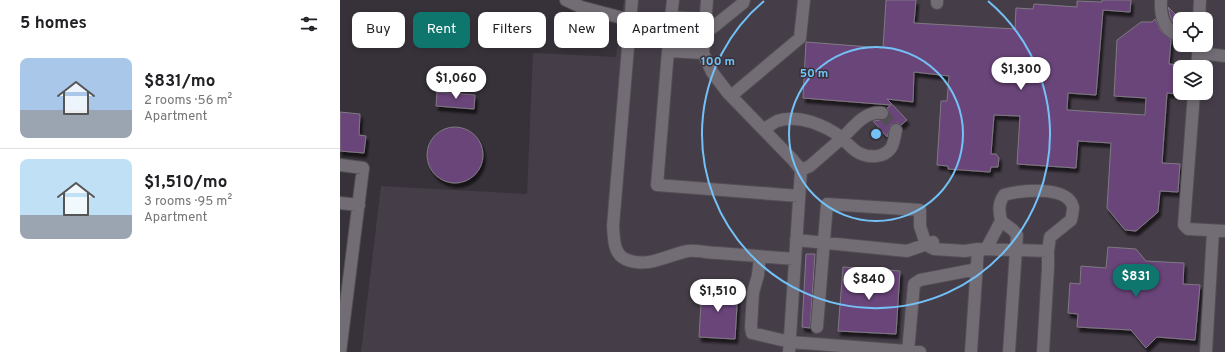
<!DOCTYPE html>
<html lang="en">
<head>
<meta charset="utf-8">
<style>
	:root { --surface:#fff; --page:#f2f2f2; --text:#202124; --muted:#757577; --line:#e0e0e0; --accent:#0f766e }
	body { margin:0; font-family:Overpass,sans-serif; background:var(--page); color:var(--text); height:100vh; display:flex; flex-direction:column; font-size:15px; white-space:nowrap }
	* { box-sizing:border-box; margin:0 }
	p { font-size:13px; color:var(--muted) }
	.icon { flex:none; width:22px; height:22px; fill:none; stroke:currentColor; stroke-width:2; stroke-linecap:round; stroke-linejoin:round }
	.map { position:relative; flex:1; overflow:hidden }
	.side { display:flex; flex-direction:column; background:var(--surface); width:340px }
	.side>* { flex:none }
	.guide { position:absolute; left:12px; top:12px; width:380px; height:36px; display:flex; gap:8px }
	.fabs { position:absolute; left:833px; top:12px; display:grid; gap:8px }
	.fabs a { display:grid; place-items:center; width:40px; height:40px; border-radius:8px; background:var(--surface); box-shadow:0 2px 6px #0003; font-size:20px }
	.price { position:absolute; translate:-50% -34px; padding:0 9px; border-radius:14px; background:#fff; color:#222; font-size:13px; line-height:26px; filter:drop-shadow(0 1px 2px #0008) }
	.price::after { content:''; position:absolute; left:50%; top:24px; width:12px; height:9px; margin-left:-6px; background:inherit; clip-path:polygon(0 0,100% 0,50% 100%) }
	.price.active { background:var(--accent); color:#fff }
	ul { padding:0; list-style:none }
	li { display:flex; align-items:center; gap:12px; height:100px; padding:0 20px }
	li+li { border-top:1px solid var(--line) }
	li span { display:grid; place-items:center; flex:none; width:112px; height:80px; border-radius:8px; color:#555 }
	li>.icon { margin-inline-start:auto }
	span .icon { width:48px; height:48px; fill:#fffc; stroke-width:1 }
	li b { font-size:17px }
	h2 { display:flex; justify-content:space-between; align-items:center; height:48px; padding:0 20px; font-size:17px }
	.tag { padding:0 14px; border-radius:8px; background:var(--surface); box-shadow:0 2px 6px #0003; font-size:14px; line-height:36px }
	.tag.active { background:var(--accent); color:#fff }
	main { display:flex; flex:1; min-height:0 }
	.map>svg:first-child { display:block }
	.built { fill:#453d48; fill-rule:evenodd }
	.building { fill:#6b447a; stroke:#7f7a82; filter:url(#shadow) }
	.lines { fill:none; stroke-linecap:round; stroke-linejoin:round }
	.minor-tunnel { stroke:#544f55; stroke-width:12; stroke-dasharray:12 6; stroke-linecap:butt }
	.minor-casing { stroke:#524e53; stroke-width:14 }
	.minor { stroke:#726d74; stroke-width:12 }
	.ring { fill:none; stroke:#73c1f6; stroke-width:2 }
	.centre { fill:#73c1f6; stroke:#373239; stroke-width:2 }
	.ring-label { font-size:12px; text-anchor:middle; font-weight:bold; fill:#73c1f6; stroke:#373239; stroke-width:3; stroke-linejoin:round; paint-order:stroke }
</style>
</head>
<body>
<main>
<section class="side">
<h2>5 homes<svg class="icon" aria-label="filters" viewBox="0 0 24 24"><path d="M4 7h16M4 17h16"/><circle cx="9" cy="7" r="2"/><circle cx="15" cy="17" r="2"/></svg></h2>
<ul>
<li><span style="background:linear-gradient(#a9c7e8 65%,#9aa5b1 0)"><svg class="icon" aria-label="home" viewBox="0 0 24 24"><path d="M3 11l9-7 9 7M6 9v11h12V9"/></svg></span><div><b>$831/mo</b><p>2 rooms · 56 m²</p><p>Apartment</p></div></li>
<li><span style="background:linear-gradient(#bfe0f5 70%,#9aa5b1 0)"><svg class="icon" aria-label="home" viewBox="0 0 24 24"><path d="M3 11l9-7 9 7M6 9v11h12V9"/></svg></span><div><b>$1,510/mo</b><p>3 rooms · 95 m²</p><p>Apartment</p></div></li>
</ul>
</section>
<div class="map">
<svg width="885" height="352" viewBox="0 0 885 352">
	<defs>
		<filter id="shadow"><feDropShadow dx="2.5" dy="4.5" stdDeviation="1" flood-color="#0009"/></filter>
	</defs>
	<rect width="100%" height="100%" fill="#373239"/>
	<path class="built" d="M284 0H885V352H21L41 186 187 194 193 53 276 57ZM840 19H866V45H840ZM840 67H866V93H840Z"/>
	<path class="building" d="M546 0H576L574 23 675 29 676 8 693 9 694 4 737 7V1L762 2V0H791L790 12 763 10 756 95 728 93 727 110 805 115 806 98 774 96 777 40 801 22H812L815 19 821 31 831 40 829 64 840 65V94L827 93 822 163 840 164 838 192 820 191 818 212 796 231 785 230 767 208 771 143 738 141 736 168 677 164 680 116 654 115 651 154H656L659 158 658 167H651L650 172 608 169V166L597 165 601 101H607L609 76 574 72 573 102 547 99 567 120 561 125 557 123 551 125 547 137 533 121 546 119 549 113 547 108 551 105 463 98 466 42 543 48Z
		M828 7 840 19V28L835 25 831 19Z
		M97 92 135 95 134 109 96 106Z
		M0 112 20 114 19 135 26 136 24 153 0 151Z
		M87 155a28 28 0 1 1 56 0a28 28 0 1 1-56 0Z
		M768 247 796 249 806 261 844 263 843 284 860 285 855 340 817 337 806 348 791 330 737 327 738 314 728 313 730 283 740 284 741 266 766 268Z
		M466 254H475L470 328 462 327Z
		M503 267 560 271 556 334 498 331Z
		M362 286 398 289 395 339 359 337Z"/>
	<g class="lines">
		<path class="minor-tunnel" d="M542 113 556 130"/>
		<g class="minor-casing">
			<path id="minor" d="M226 0 241 7 290 20
				M292 0 273 226C274 237 273 253 285 259 308 269 326 255 348 251 357 250 369 253 378 253 404 255 430 257 455 259
				M333 0 331 17 365 19
				M367 0 363 53 372 72 388 93 453 160 461 170 449 352
				M821 0C820 16 824 31 840 36
				M597 3V0
				M859 19 860 0
				M364 30 372 28 403 3 404 0
				M363 53 328 51 317 185 459 196
				M859 53 885 56
				M857 67 859 45
				M854 93 844 225 848 229 885 231
				M391 96 460 38 464 0
				M542 113C524 111 514 127 502 138 507 143 513 150 519 153 529 158 544 158 551 148 554 144 555 135 556 130
				M424 129C428 127 433 123 437 121 459 114 485 125 502 138L470 166 461 170
				M0 165 23 168 0 352
				M0 203 19 205
				M456 240 567 251 593 242
				M646 249 661 221
				M420 257 418 275 413 293 411 327 412 333 450 342 580 352
				M477 327 487 204 580 210V226L586 245 594 249 625 251 638 249 708 251
				M568 352 574 284 580 280 637 269
				M631 352 638 249
				M669 352 677 235 673 230 661 221C659 210 658 204 664 195 679 190 728 185 733 207 733 212 732 216 731 220L710 237 708 251V268L703 352
				M866 352 873 231"/>
		</g>
		<use href="#minor" class="minor"/>
	</g>
	<g class="ring">
		<circle cx="536" cy="134" r="87"/>
		<path d="M648 1A174 174 0 1 1 424 1"/>
	</g>
	<circle cx="536" cy="134" r="6" class="centre"/>
	<g class="ring-label">
		<text x="378" y="65">100 m</text>
		<text x="474" y="77">50 m</text>
	</g>
</svg>
<div class="fabs">
<a><svg class="icon" aria-label="locate" viewBox="0 0 24 24"><circle cx="12" cy="12" r="6"/><path d="M12 2v4M12 18v4M2 12h4M18 12h4"/></svg></a>
<a><svg class="icon" aria-label="layers" viewBox="0 0 24 24"><path d="M12 4l9 5-9 5-9-5zM3 14l9 5 9-5"/></svg></a>
</div>
<b class="price" style="left:681px;top:91px">$1,300</b>
<b class="price" style="left:116px;top:100px">$1,060</b>
<b class="price active" style="left:796px;top:298px">$831</b>
<b class="price" style="left:529px;top:301px">$840</b>
<b class="price" style="left:378px;top:313px">$1,510</b>
<div class="guide">
<a class="tag">Buy</a>
<a class="tag active">Rent</a>
<a class="tag">Filters</a>
<a class="tag">New</a>
<a class="tag">Apartment</a>
</div>
</div>
</main>
</body>
</html>
